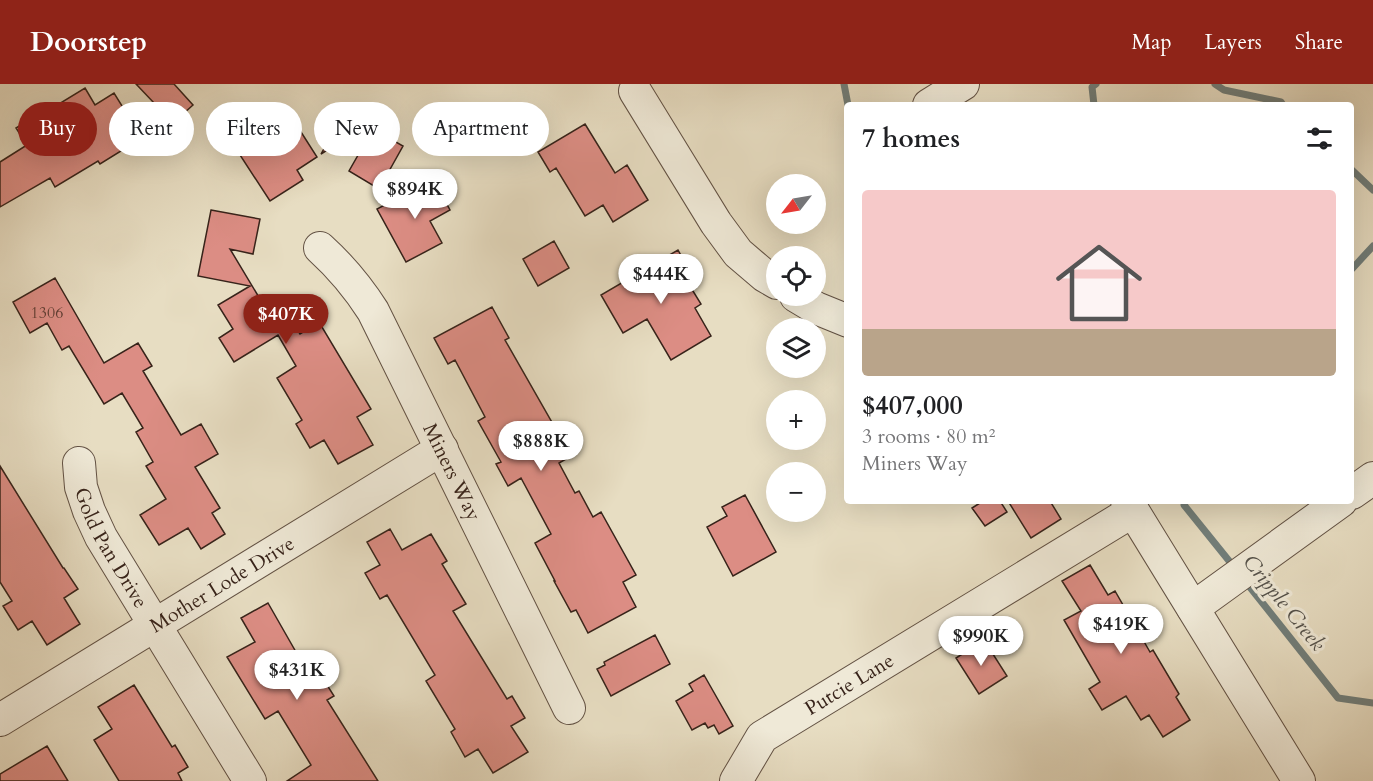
<!DOCTYPE html>
<html lang="en">
<head>
<meta charset="utf-8">
<style>
	:root { --surface:#fff; --page:#f2f2f2; --text:#202124; --muted:#757577; --line:#e0e0e0; --accent:#8f2418 }
	body { margin:0; font-family:Cardo,serif; background:var(--page); color:var(--text); height:100vh; display:flex; flex-direction:column; font-size:22px; white-space:nowrap }
	* { box-sizing:border-box; margin:0 }
	p { font-size:20px; color:var(--muted) }
	.icon { flex:none; width:33px; height:33px; fill:none; stroke:currentColor; stroke-width:2; stroke-linecap:round; stroke-linejoin:round }
	.map { position:relative; flex:1; overflow:hidden }
	.sheet { position:absolute; left:844px; top:18px; width:510px; height:402px; display:flex; flex-direction:column; background:var(--surface); border-radius:6px; box-shadow:0 6px 24px #0002 }
	.sheet>* { flex:none }
	.banner { position:absolute; left:18px; top:18px; width:570px; height:54px; display:flex; gap:12px }
	.needle { width:39px; rotate:239deg }
	.tools { position:absolute; left:766px; top:90px; display:grid; gap:12px }
	.tools a { display:grid; place-items:center; width:60px; height:60px; border-radius:50%; background:var(--surface); box-shadow:0 6px 24px #0002; font-size:30px }
	.price { position:absolute; translate:-50% -51px; padding:0 14px; border-radius:21px; background:#fff; color:#222; font-size:20px; line-height:39px; filter:drop-shadow(0 2px 3px #0008) }
	.price::after { content:''; position:absolute; left:50%; top:36px; width:18px; height:14px; margin-left:-9px; background:inherit; clip-path:polygon(0 0,100% 0,50% 100%) }
	.price.selected { background:var(--accent); color:#fff }
	ul { padding:0; list-style:none }
	li { display:grid; align-content:center; gap:12px; height:318px; padding:0 18px }
	li+li { border-top:2px solid var(--line) }
	li span { display:grid; place-items:center; height:186px; border-radius:6px; color:#555 }
	li>.icon { margin-inline-start:auto }
	span .icon { width:108px; height:108px; fill:#fffc; stroke-width:1 }
	li b { font-size:26px }
	h2 { display:flex; justify-content:space-between; align-items:center; height:72px; padding:0 18px; font-size:26px }
	.pill { padding:0 21px; border-radius:27px; background:var(--surface); box-shadow:0 6px 24px #0002; font-size:21px; line-height:54px }
	.pill.selected { background:var(--accent); color:#fff }
	header { display:flex; align-items:center; gap:36px; box-sizing:border-box; height:84px; padding:0 30px; background:var(--accent); color:#fff }
	header strong { font-size:28px }
	nav { display:flex; gap:33px; margin-inline-start:auto; font-size:21px }
	.map>svg:first-child { display:block }
	.lines { fill:none; stroke-linecap:round; stroke-linejoin:round }
	.stream { stroke:#717e7a; stroke-width:7 }
	.building { fill:#dc8d84; stroke:#37231a; stroke-width:1.5 }
	.minor-casing { stroke:#635244; stroke-width:34 }
	.minor { stroke:#efe9d7; stroke-width:32 }
	.labels { text-anchor:middle; dominant-baseline:central; stroke-width:6; stroke-linejoin:round; paint-order:stroke }
	.number-label { font-size:16px; fill:#603e34 }
	.street-label { font-size:20px; fill:#37231a; stroke:#efe9d7 }
	.water-label { font-size:21px; font-style:italic; fill:#54514a; stroke:#efe9d7 }
</style>
</head>
<body>
<header>
<strong>Doorstep</strong>
<nav><a>Map</a><a>Layers</a><a>Share</a></nav>
</header>
<div class="map">
<svg width="1373" height="697" viewBox="0 0 1373 697">
	<rect width="100%" height="100%" fill="#e7ddc2"/>
	<filter id="stains"><feTurbulence type="fractalNoise" baseFrequency=".00333" numOctaves="4"/><feColorMatrix values="0 0 0 0 .2 0 0 0 0 .09 0 0 0 0 .02 0 0 0 .5 -.17"/></filter>
	<radialGradient id="worn" r=".72"><stop offset=".6" stop-color="#630" stop-opacity="0"/><stop offset="1" stop-color="#630" stop-opacity=".3"/></radialGradient>
	<g class="lines">
		<path class="stream" d="M844 0 848 21
			M1215 0 1224 6 1281 18 1283 21
			M1094 21 1092 3 1096 0
			M1352 86 1373 106
			M1352 185 1373 162
			M1186 417 1184 421 1234 483
			M1245 497 1338 614 1373 619"/>
	</g>
	<path class="building" d="M136 0H174L193 21 173 39Z
		M85 4 95 21 114 9 142 54 100 80 98 77 55 103 50 94 0 123V78L27 61 16 44 40 29 41 31Z
		M344 29 366 41 321 70Z
		M294 37 317 73 297 86 303 96 270 117 240 71Z
		M585 40 615 89 627 81 648 116 613 138 603 121 585 132 556 84 550 88 538 68Z
		M373 45 403 62 379 105 349 87Z
		M433 95 450 126 430 137 442 159 406 178 377 125Z
		M211 126 260 135 253 170 230 165 269 230 283 222 300 250 319 238 371 325 357 333 373 361 338 380 324 356 310 364 296 340 302 336 277 294 296 282 278 251 234 278 219 254 233 245 218 221 250 202 198 192Z
		M554 157 569 184 538 202 523 175Z
		M678 166 694 195 688 199 701 220 695 224 711 252 671 276 647 235 623 249 601 211Z
		M55 194 104 279 138 259 152 282 143 287 181 351 201 340 218 370 195 383 220 424 212 429 225 450 201 465 188 444 159 461 140 431 166 415 146 382 153 378 136 348 143 344 122 309 104 320 69 262 62 266 47 239 30 249 13 218Z
		M492 223 509 254 505 256 557 347 560 346 573 371 559 379 575 409 579 407 593 433 601 428 636 491 623 498 636 523 588 549 576 526 571 528 554 497H555L535 459 551 450 521 394 508 402 496 380 501 378 478 337 485 333 455 276 448 280 434 254Z
		M0 382 63 484H64L78 505 64 514 80 540 47 561 32 537 18 546 3 522 12 517 0 498Z
		M745 411 776 468 733 492 707 443 727 432 722 423Z
		M983 417H1000L1007 428 985 442 972 424Z
		M1008 417H1050L1061 435 1031 454Z
		M390 445 402 466 431 450 447 477 442 480 466 520 453 527 507 615 512 612 525 634 511 642 528 668 493 689 478 665 465 673 451 648 455 645 426 597 435 591 387 511 380 515 365 489 380 481 367 458Z
		M1090 481 1108 511 1115 507 1150 568 1153 566 1179 610 1176 613 1190 636 1163 653 1149 631 1141 636 1126 612 1102 626 1089 605 1100 598 1064 536 1081 527 1062 497Z
		M268 519 304 582 312 577 334 612 327 616 378 697H287L311 681 278 627 265 635 227 573 255 558 241 534Z
		M655 551 670 580 611 612 597 585 605 581 604 578Z
		M984 556 1007 592 979 610 956 574Z
		M704 591 733 642 719 650 714 641 708 644 705 639 692 646 676 617 693 607 689 600Z
		M134 601 172 663 175 661 188 683 178 689 182 697H119L94 656 112 645 98 623Z
		M47 662 68 697H0V690Z"/>
	<g class="lines">
		<g class="minor-casing">
			<g id="minor">
				<path d="M635 7 716 139 738 169 765 192 777 199"/>
				<path d="M929 21 963 0"/>
				<path id="s1" d="M320 164C342 184 357 202 373 227L569 624"/>
				<path d="M796 212 816 224 848 237"/>
				<path id="s2" d="M79 379 81 403 89 427 101 453 250 697"/>
				<path d="M1352 409 1373 394"/>
				<path d="M1127 417 1299 697"/>
				<path d="M1193 524 1341 417"/>
				<path id="s3" d="M0 636 442 365"/>
				<path id="s4" d="M736 697 762 653 1133 427"/>
			</g>
		</g>
		<use href="#minor" class="minor"/>
	</g>
	<g class="labels">
		<g class="number-label">
			<text x="47" y="229">1306</text>
		</g>
		<g class="street-label">
			<text stroke="none"><textPath href="#s1" startOffset="262">Miners Way</textPath></text>
			<text stroke="none"><textPath href="#s2" startOffset="92">Gold Pan Drive</textPath></text>
			<text stroke="none"><textPath href="#s3" startOffset="260">Mother Lode Drive</textPath></text>
			<text stroke="none"><textPath href="#s4" startOffset="153">Putcie Lane</textPath></text>
		</g>
		<g class="water-label">
			<text transform="translate(1284 519) rotate(51)">Cripple Creek</text>
		</g>
	</g>
	<rect width="100%" height="100%" filter="url(#stains)"/>
	<rect width="100%" height="100%" fill="url(#worn)"/>
</svg>
<div class="tools">
<a><svg class="needle" viewBox="-14 -14 28 28"><path d="M0-13l5 13h-10z" fill="#e53935"/><path d="M0 13l5-13h-10z" fill="#757577"/></svg></a>
<a><svg class="icon" aria-label="locate" viewBox="0 0 24 24"><circle cx="12" cy="12" r="6"/><path d="M12 2v4M12 18v4M2 12h4M18 12h4"/></svg></a>
<a><svg class="icon" aria-label="layers" viewBox="0 0 24 24"><path d="M12 4l9 5-9 5-9-5zM3 14l9 5 9-5"/></svg></a>
<a>+</a>
<a>−</a>
</div>
<b class="price" style="left:415px;top:136px">$894K</b>
<b class="price" style="left:661px;top:221px">$444K</b>
<b class="price selected" style="left:286px;top:261px">$407K</b>
<b class="price" style="left:541px;top:388px">$888K</b>
<b class="price" style="left:1121px;top:571px">$419K</b>
<b class="price" style="left:981px;top:583px">$990K</b>
<b class="price" style="left:297px;top:617px">$431K</b>
<div class="banner">
<a class="pill selected">Buy</a>
<a class="pill">Rent</a>
<a class="pill">Filters</a>
<a class="pill">New</a>
<a class="pill">Apartment</a>
</div>
<section class="sheet">
<h2>7 homes<svg class="icon" aria-label="filters" viewBox="0 0 24 24"><path d="M4 7h16M4 17h16"/><circle cx="9" cy="7" r="2"/><circle cx="15" cy="17" r="2"/></svg></h2>
<ul>
<li><span style="background:linear-gradient(#f6c9c9 75%,#b9a48a 0)"><svg class="icon" aria-label="home" viewBox="0 0 24 24"><path d="M3 11l9-7 9 7M6 9v11h12V9"/></svg></span><div><b>$407,000</b><p>3 rooms · 80 m²</p><p>Miners Way</p></div></li>
</ul>
</section>
</div>
</body>
</html>
